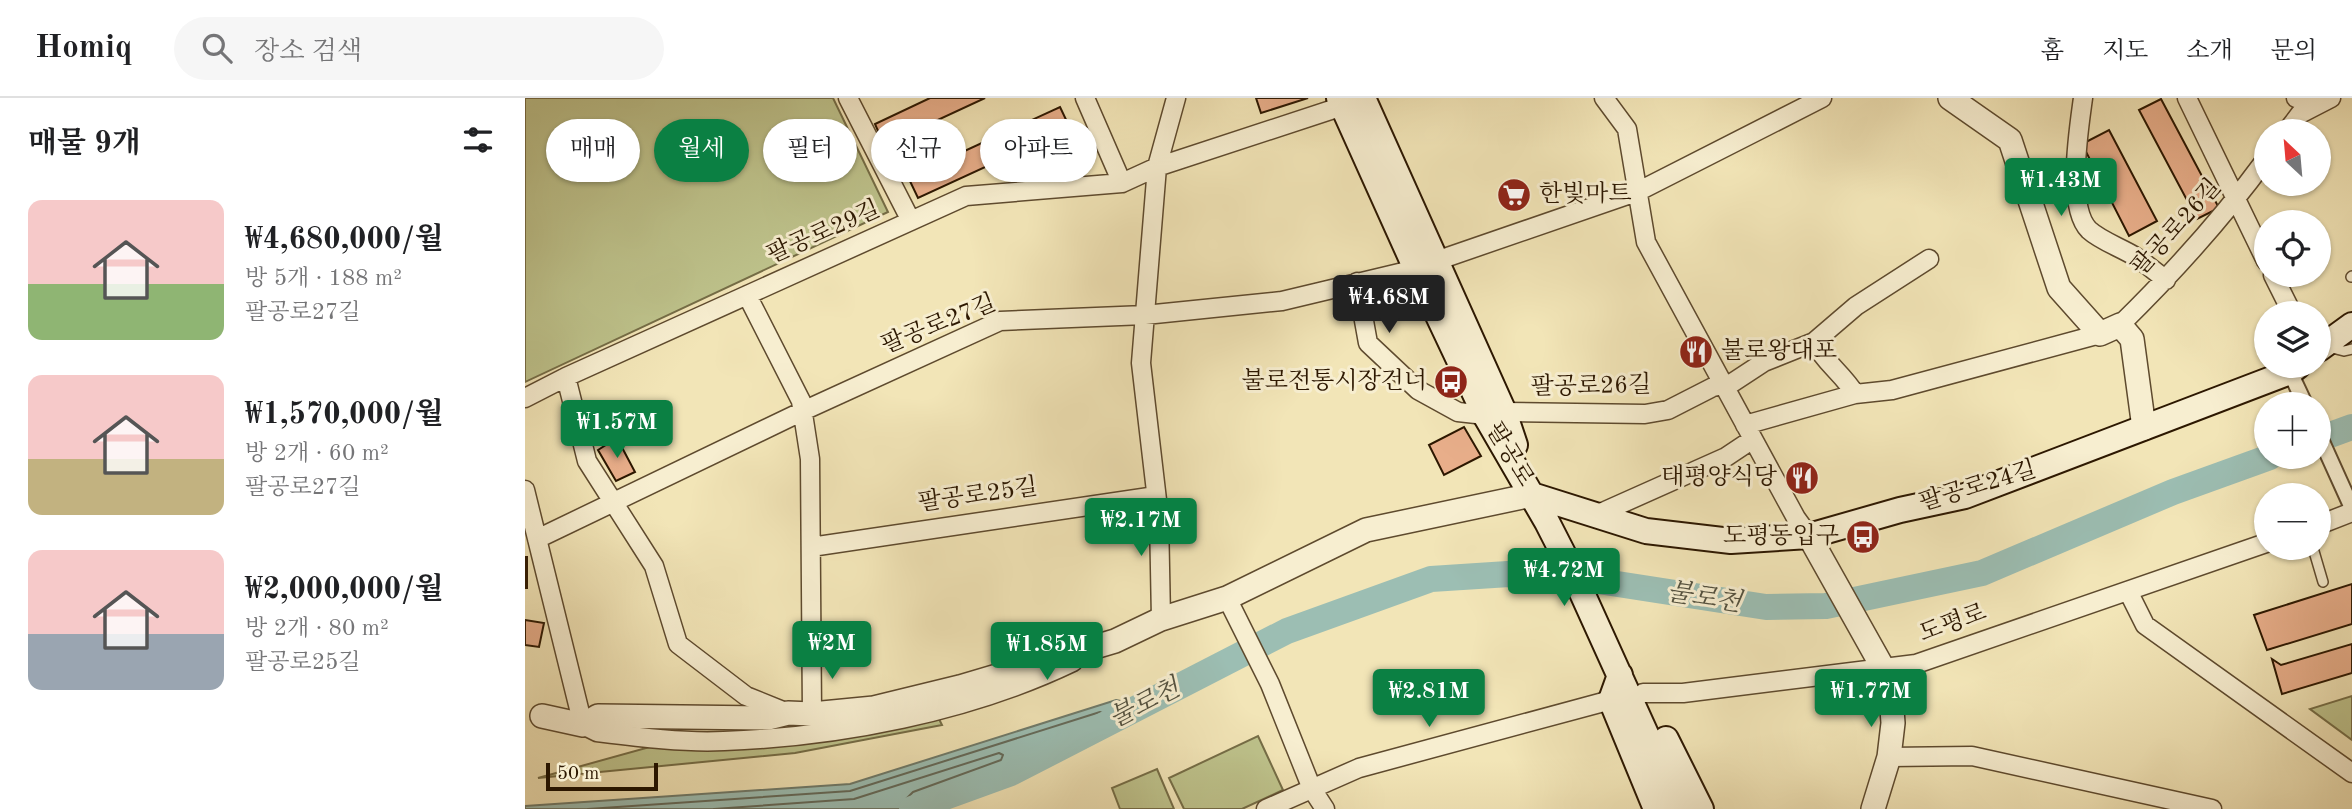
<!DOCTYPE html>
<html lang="ko">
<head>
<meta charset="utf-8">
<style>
	:root { --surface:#fff; --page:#f6f6f6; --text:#202124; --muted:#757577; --line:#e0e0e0; --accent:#0b8043 }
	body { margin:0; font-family:"Old Standard TT","Noto Serif KR",serif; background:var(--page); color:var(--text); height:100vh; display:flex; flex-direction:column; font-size:26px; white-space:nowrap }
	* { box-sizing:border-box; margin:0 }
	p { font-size:23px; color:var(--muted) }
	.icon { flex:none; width:38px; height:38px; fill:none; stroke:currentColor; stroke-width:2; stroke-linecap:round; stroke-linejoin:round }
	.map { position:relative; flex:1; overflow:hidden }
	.side { display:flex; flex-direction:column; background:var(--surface); width:525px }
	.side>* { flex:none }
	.hud { position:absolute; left:21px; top:21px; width:665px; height:63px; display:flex; gap:14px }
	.needle { width:46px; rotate:334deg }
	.tools { position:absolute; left:1729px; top:21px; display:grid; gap:14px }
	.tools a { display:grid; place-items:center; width:77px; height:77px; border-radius:50%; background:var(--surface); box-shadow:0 2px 5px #0004; font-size:35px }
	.scale { position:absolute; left:21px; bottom:18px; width:112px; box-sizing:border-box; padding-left:7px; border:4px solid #2c1700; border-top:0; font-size:19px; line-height:24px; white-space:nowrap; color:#2c1700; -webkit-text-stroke:5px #f7eed0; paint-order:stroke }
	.price { position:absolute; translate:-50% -60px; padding:0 16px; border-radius:7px; background:var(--accent); color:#fff; font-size:23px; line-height:46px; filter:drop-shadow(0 2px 4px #0008) }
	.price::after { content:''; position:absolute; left:50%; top:42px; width:21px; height:16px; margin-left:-10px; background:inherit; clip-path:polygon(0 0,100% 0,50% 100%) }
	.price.selected { background:#222; color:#fff }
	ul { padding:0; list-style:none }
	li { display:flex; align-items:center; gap:21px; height:175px; padding:0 28px }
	li span { display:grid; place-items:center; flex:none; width:196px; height:140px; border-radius:14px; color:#555 }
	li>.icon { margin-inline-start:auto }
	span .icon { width:84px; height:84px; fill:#fffc; stroke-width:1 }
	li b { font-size:30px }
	h2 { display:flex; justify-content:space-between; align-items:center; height:84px; padding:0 28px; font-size:30px }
	.chip { padding:0 24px; border-radius:32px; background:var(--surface); box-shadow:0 2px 5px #0004; font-size:24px; line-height:63px }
	.chip.selected { background:var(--accent); color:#fff }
	header { display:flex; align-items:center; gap:42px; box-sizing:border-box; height:98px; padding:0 35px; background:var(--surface); border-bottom:2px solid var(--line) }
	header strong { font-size:33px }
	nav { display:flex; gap:38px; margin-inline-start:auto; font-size:24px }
	.search { width:490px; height:63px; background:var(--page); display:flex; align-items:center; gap:18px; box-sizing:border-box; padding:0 24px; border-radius:38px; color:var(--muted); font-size:26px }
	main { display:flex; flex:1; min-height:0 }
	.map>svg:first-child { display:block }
	.green { fill:#bec38c; stroke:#756d46; stroke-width:2 }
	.water { fill:#9cbeb3; stroke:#6f7b6b; stroke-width:2 }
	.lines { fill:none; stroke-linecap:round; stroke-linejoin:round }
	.shore { stroke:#646a5a; stroke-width:2 }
	.river { stroke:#9cbeb3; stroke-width:26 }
	.building { fill:#e8ae8a; stroke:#2c1700; stroke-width:2 }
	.service-casing { stroke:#5e4a2e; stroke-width:12 }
	.pedestrian-casing { stroke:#5e4a2e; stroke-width:18 }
	.minor-casing { stroke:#5e4a2e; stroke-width:21 }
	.tertiary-casing { stroke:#5e4a2e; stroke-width:26 }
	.secondary-casing { stroke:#2c1700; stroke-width:28 }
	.service { stroke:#f7eed0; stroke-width:9 }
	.pedestrian { stroke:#f7eed0; stroke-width:14 }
	.minor { stroke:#f7eed0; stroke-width:18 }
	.tertiary { stroke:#f7eed0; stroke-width:23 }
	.secondary { stroke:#f7eed0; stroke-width:24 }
	.labels { text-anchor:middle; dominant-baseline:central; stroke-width:6; stroke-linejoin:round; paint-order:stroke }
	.poi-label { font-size:24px; fill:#2c1700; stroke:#f7eed0; text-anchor:end }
	.street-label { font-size:24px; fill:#2c1700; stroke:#f7eed0 }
	.water-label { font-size:26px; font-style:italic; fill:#53513f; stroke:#f7eed0 }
</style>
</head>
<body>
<header>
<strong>Homiq</strong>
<div class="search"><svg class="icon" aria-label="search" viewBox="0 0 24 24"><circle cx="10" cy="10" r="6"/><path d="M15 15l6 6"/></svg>장소 검색</div>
<nav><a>홈</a><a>지도</a><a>소개</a><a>문의</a></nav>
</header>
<main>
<section class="side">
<h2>매물 9개<svg class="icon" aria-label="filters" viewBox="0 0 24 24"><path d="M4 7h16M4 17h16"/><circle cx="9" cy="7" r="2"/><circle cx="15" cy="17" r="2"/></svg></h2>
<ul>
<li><span style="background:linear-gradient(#f6c9c9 60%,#8fb573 0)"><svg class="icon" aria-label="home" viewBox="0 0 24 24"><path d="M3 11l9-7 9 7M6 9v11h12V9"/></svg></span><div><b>₩4,680,000/월</b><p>방 5개 · 188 m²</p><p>팔공로27길</p></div></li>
<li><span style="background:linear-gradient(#f6c9c9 60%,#c2b280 0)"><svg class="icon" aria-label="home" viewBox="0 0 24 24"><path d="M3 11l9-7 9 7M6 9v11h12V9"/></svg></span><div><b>₩1,570,000/월</b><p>방 2개 · 60 m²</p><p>팔공로27길</p></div></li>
<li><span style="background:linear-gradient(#f6c9c9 60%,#9aa5b1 0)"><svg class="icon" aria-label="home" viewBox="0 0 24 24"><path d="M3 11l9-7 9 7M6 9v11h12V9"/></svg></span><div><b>₩2,000,000/월</b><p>방 2개 · 80 m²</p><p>팔공로25길</p></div></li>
</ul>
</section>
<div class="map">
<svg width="1827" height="711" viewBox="0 0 1827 711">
	<rect width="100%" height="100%" fill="#f2e5b7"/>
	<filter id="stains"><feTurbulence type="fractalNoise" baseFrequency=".00286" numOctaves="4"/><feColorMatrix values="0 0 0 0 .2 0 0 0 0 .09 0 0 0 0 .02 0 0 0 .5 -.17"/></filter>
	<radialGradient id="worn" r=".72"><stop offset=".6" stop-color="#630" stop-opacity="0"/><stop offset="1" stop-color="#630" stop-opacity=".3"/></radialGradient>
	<path class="green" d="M0 0H308L363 114 0 284Z
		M1827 598V642L1785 611Z
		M411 615 417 627 270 655 13 680 157 640 201 647Z
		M733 638 758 692 717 711H659L644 680Z
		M632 671 649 711H595L587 690Z"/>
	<path class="water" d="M591 602 619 608 486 675 387 711H0V708L325 686Z"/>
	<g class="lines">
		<path class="shore" d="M63 711 325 693 575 614 580 616 578 620 483 669 393 702 388 711
			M189 711 329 701 474 655 478 657 476 662 388 694 381 701 379 711"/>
		<path class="river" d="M1794 341 1827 329
			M387 711 486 675 762 533 906 481 1015 474 1241 509 1301 508 1457 475 1648 394 1745 359"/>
	</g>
	<path class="building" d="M405 0H460L359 47 350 26Z
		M731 0H783L736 15Z
		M1636 1 1694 110 1672 121 1614 12Z
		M535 9 545 30 393 100 383 79Z
		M1584 32 1632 123 1604 138 1557 46Z
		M939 329 956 358 919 377 904 347Z
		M92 340 110 374 91 383 73 352Z
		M0 459H2V490H0Z
		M1827 486V526L1742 552 1729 517Z
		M0 522 19 525 14 549 0 547Z
		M1827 546V575L1757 596 1747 561 1756 567Z"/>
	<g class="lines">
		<g class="service-casing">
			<path id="service" d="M1826 179 1827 178
				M1803 249 1819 253 1827 251
				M1788 450 1798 484"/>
		</g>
		<g class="pedestrian-casing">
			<path id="pedestrian" d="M1765 274 1780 306
				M1794 337 1827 410"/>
		</g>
		<g class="minor-casing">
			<path id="minor" d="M323 0 386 123
				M560 0 597 85
				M1079 0 1102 31 1121 144 1271 420 1284 438
				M1558 0C1554 30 1541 109 1564 132 1576 143 1597 150 1611 159 1621 166 1631 174 1641 182
				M1662 0 1741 163
				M1771 0 1792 7
				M1762 33 1775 16 1806 0
				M911 163 1114 93 1297 0
				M1748 177 1767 215
				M832 184 843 245 893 292 933 314 960 317
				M222 197 276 303 285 361 287 616
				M1595 227C1648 175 1697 121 1741 61
				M1289 244C1299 264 1319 277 1330 296
				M41 279 62 363 129 468 153 546 221 598 263 615
				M0 300 41 279 441 98 597 85 632 69 818 8
				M979 314 1120 316 1143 312 1188 289 1207 285 1239 264 1289 244 1331 208 1404 161
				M1220 327 1330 296 1367 292 1575 236
				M0 392 58 627 72 634C112 639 158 645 199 643 314 639 444 614 548 564
				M1071 417 1201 359 1228 341
				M1794 427 1827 414
				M12 441 278 313 475 223 620 217 757 203 891 171
				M286 449 631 398
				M1603 493 1620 527 1827 675
				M702 500 745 586 787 691 800 711
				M636 521 634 419 616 265 632 69 651 0
				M1118 595H1158L1391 566 1741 445
				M1364 659 1447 658 1687 711
				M741 711 834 670 1086 602"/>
		</g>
		<g class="tertiary-casing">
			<path id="tertiary" d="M1425 0 1485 42 1534 190 1575 236 1595 227 1607 241 1619 330
				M1284 438 1358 570 1366 598 1368 625 1364 659 1348 711
				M17 618 58 627 73 618 243 620 263 615 287 616 349 610 435 589 590 543 636 521 702 500 841 432 1007 397"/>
		</g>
		<g class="secondary-casing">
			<path id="secondary" d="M814 0 891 171 960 317 1022 424 1048 475 1155 711
				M838 0 979 314 990 347
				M1794 251 1827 227
				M1007 397 1121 433 1206 443 1284 438 1375 412 1440 398 1765 274 1773 268
				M1095 577 1086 602 1131 711
				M1141 641 1176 711"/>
		</g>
		<use href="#service" class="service"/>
		<use href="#pedestrian" class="pedestrian"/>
		<use href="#minor" class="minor"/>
		<use href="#tertiary" class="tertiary"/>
		<use href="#secondary" class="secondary"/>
	</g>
	<defs>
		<g id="supermarket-disc" transform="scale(1.75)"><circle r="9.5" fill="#8f2418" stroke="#f7eed0"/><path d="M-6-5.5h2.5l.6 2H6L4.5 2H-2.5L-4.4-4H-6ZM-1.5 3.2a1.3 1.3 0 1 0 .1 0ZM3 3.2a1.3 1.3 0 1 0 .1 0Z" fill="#fff"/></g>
		<g id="restaurant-disc" transform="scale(1.75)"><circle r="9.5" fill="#8f2418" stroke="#f7eed0"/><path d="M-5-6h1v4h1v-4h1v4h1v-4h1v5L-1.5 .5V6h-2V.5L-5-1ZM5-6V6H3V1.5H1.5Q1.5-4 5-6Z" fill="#fff"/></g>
		<g id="bus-disc" transform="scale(1.75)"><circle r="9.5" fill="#8f2418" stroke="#f7eed0"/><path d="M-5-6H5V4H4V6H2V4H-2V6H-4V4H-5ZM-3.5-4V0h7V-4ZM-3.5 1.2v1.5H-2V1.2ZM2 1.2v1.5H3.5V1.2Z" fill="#fff"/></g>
	</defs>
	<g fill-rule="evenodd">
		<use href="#supermarket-disc" x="989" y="97"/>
		<use href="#restaurant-disc" x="1171" y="254"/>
		<use href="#bus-disc" x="926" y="284"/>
		<use href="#restaurant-disc" x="1277" y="380"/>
		<use href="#bus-disc" x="1338" y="439"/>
	</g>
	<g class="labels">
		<g class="poi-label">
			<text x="1014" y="97" text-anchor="start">한빛마트</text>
			<text x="1196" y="254" text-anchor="start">불로왕대포</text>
			<text x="902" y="284">불로전통시장건너</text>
			<text x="1252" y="380">태평양식당</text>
			<text x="1314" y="439">도평동입구</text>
		</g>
		<g class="street-label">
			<text transform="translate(1652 130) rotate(-48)">팔공로26길</text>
			<text transform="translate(299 135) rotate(-24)">팔공로29길</text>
			<text transform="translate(414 227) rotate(-22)">팔공로27길</text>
			<text transform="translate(1066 289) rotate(-1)">팔공로26길</text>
			<text transform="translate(984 357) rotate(59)">팔공로</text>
			<text transform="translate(1453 389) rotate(-17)">팔공로24길</text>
			<text transform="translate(453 398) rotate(-8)">팔공로25길</text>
			<text transform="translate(1428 526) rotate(-20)">도평로</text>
		</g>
		<g class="water-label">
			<text transform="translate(1179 500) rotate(9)">불로천</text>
			<text transform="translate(620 606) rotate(-27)">불로천</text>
		</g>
	</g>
	<rect width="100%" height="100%" filter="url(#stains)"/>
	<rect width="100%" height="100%" fill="url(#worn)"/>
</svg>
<div class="tools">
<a><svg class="needle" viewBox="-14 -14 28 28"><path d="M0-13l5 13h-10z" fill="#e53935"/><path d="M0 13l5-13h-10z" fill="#757577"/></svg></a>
<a><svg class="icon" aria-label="locate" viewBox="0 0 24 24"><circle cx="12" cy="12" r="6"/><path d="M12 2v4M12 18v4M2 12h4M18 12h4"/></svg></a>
<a><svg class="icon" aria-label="layers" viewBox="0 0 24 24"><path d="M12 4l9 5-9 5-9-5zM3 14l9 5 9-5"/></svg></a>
<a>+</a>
<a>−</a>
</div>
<div class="scale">50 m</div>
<b class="price" style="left:1536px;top:120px">₩1.43M</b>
<b class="price selected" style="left:864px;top:237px">₩4.68M</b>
<b class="price" style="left:92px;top:362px">₩1.57M</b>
<b class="price" style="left:616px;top:460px">₩2.17M</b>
<b class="price" style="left:1039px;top:510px">₩4.72M</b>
<b class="price" style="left:307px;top:583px">₩2M</b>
<b class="price" style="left:522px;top:584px">₩1.85M</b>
<b class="price" style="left:904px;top:631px">₩2.81M</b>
<b class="price" style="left:1346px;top:631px">₩1.77M</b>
<div class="hud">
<a class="chip">매매</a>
<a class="chip selected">월세</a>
<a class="chip">필터</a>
<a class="chip">신규</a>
<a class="chip">아파트</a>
</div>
</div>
</main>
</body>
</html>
